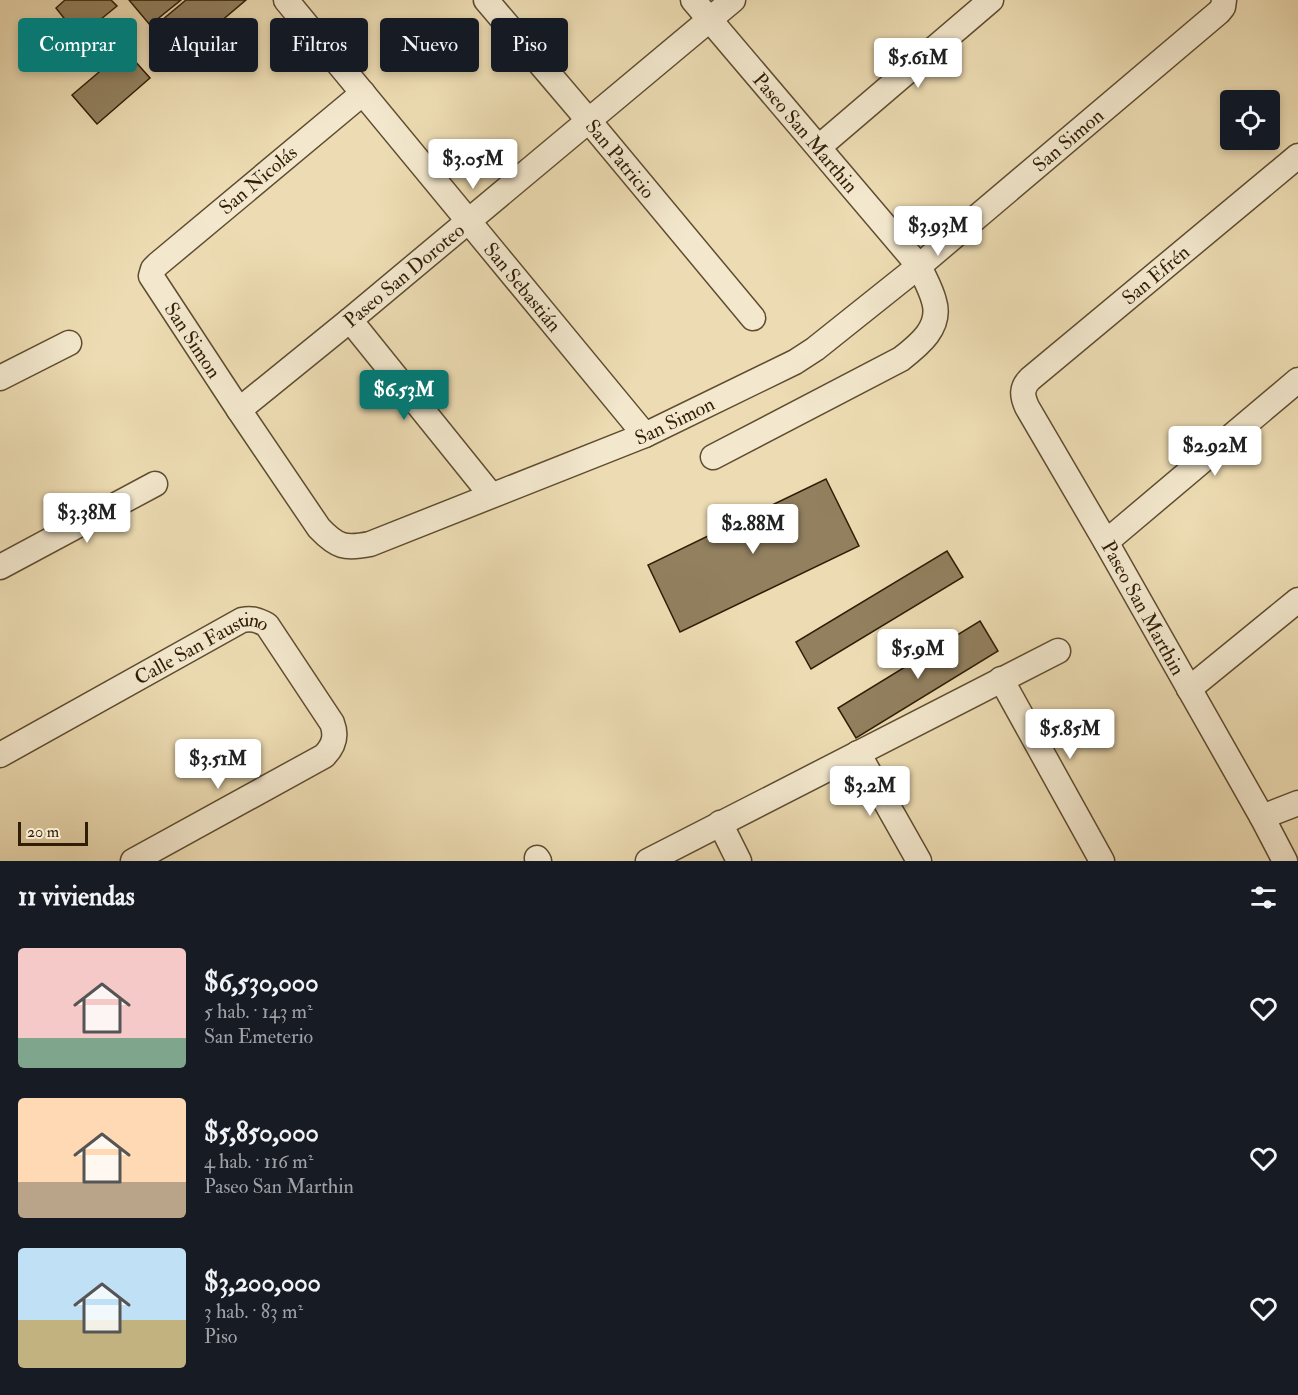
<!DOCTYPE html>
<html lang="es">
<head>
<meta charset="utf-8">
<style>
	:root { --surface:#171b24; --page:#20242c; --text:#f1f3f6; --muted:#9ea1a6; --accent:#0f766e }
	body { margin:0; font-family:"IM FELL Double Pica",serif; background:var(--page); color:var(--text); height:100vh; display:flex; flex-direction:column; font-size:22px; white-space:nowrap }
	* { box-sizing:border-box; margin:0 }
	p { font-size:20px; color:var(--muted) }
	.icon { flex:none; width:33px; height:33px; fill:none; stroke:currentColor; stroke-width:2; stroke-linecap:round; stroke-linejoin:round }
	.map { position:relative; height:861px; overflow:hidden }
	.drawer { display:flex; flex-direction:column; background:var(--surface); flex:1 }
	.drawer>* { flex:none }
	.banner { position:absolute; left:18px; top:18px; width:600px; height:54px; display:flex; gap:12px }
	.buttons { position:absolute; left:1220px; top:90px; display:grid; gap:12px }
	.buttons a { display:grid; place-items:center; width:60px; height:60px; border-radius:6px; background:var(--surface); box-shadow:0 3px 9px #0003; font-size:30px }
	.scale { position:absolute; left:18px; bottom:15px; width:70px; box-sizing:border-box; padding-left:6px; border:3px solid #301d05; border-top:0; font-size:16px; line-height:21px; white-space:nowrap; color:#301d05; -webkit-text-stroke:4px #f3e8ce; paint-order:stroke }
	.price { position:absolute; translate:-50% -51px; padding:0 14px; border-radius:6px; background:#fff; color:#222; font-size:20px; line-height:39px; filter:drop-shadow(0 2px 3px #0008) }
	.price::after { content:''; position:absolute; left:50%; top:36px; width:18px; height:14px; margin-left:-9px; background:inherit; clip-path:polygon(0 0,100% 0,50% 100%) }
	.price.selected { background:var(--accent); color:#fff }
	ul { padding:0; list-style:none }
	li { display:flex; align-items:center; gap:18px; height:150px; padding:0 18px }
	li span { display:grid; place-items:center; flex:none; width:168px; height:120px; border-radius:6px; color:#555 }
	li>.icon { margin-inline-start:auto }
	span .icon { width:72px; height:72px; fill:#fffc; stroke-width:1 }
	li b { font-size:26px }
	h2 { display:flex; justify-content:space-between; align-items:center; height:72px; padding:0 18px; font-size:26px }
	.pill { padding:0 21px; border-radius:6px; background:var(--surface); box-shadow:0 3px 9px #0003; font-size:21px; line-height:54px }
	.pill.selected { background:var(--accent); color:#fff }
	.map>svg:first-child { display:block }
	.building { fill:#92805f; stroke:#301d05; stroke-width:1.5 }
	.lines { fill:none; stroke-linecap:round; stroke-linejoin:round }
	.street-casing { stroke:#5f4d30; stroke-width:27 }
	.street { stroke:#f3e8ce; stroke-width:24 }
	.labels { text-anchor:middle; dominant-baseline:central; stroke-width:5; stroke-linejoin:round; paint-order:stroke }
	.street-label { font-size:20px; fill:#301d05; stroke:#f3e8ce }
</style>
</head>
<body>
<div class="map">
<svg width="1298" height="861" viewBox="0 0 1298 861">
	<rect width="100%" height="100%" fill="#eddcb3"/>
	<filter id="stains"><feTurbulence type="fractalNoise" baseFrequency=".00333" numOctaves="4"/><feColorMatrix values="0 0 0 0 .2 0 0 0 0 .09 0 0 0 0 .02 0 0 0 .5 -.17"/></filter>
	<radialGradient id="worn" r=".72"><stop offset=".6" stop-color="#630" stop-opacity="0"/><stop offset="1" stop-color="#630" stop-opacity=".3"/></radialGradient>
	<path class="building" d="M65 0H111L117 6 79 37 56 8Z
		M129 0H181L150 25Z
		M186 0H246L181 55 156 25Z
		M125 50 150 78 97 124 72 95Z
		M826 479 859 546 680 632 648 565Z
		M947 551 963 577 811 669 796 642Z
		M980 621 998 651 856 738 838 708Z"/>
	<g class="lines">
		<g class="street-casing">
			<g id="street">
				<path id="s1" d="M286 0 645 435"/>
				<path id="s2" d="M486 0 589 121 753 318"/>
				<path id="s3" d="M693 0 919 266C924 277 931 289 934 301 942 327 919 345 901 359L713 457"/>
				<path id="s4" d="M363 93 158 264 153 269 151 276 239 410 319 528C337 547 345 549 370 544L645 435 795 362 815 349 919 266 1219 12 1223 7 1224 0"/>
				<path d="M819 147 991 0"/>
				<path d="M350 320 491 495"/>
				<path d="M0 378 69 343"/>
				<path id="s5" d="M239 410 350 320 733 0"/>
				<path d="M1106 542 1298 380"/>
				<path d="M0 567 155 484"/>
				<path d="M1001 679 1102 861"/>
				<path d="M1189 689 1298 600"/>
				<path d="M858 753 919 861"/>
				<path id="s6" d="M0 755 242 620C252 618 258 620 267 625L332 723C337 736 334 746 324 756L133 861"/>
				<path d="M1262 817 1298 803"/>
				<path d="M720 823 739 861"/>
				<path d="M537 858 539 861"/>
				<path d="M648 861 1058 651"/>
				<path id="s7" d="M1285 861 1262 817 1106 542 1027 407C1022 396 1021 388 1030 379L1298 156"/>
			</g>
		</g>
		<use href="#street" class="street"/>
	</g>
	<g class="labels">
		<g class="street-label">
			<text stroke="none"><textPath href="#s3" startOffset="174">Paseo San Marthin</textPath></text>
			<text stroke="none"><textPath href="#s4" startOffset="1456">San Simon</textPath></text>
			<text stroke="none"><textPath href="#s2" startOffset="208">San Patricio</textPath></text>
			<text transform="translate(258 180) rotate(-40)">San Nicolás</text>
			<text stroke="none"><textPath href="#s7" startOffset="716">San Efrén</textPath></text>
			<text stroke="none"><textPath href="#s5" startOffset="213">Paseo San Doroteo</textPath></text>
			<text stroke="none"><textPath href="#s1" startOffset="372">San Sebastián</textPath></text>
			<text stroke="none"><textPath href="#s4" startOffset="358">San Simon</textPath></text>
			<text stroke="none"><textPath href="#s4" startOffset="970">San Simon</textPath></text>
			<text transform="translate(1143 608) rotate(61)">Paseo San Marthin</text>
			<text stroke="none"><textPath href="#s6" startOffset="230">Calle San Faustino</textPath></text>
		</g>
	</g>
	<rect width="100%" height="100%" filter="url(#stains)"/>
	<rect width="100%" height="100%" fill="url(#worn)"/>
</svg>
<div class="buttons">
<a><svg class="icon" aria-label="locate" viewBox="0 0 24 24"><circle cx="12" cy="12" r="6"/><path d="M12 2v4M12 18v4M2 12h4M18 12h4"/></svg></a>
</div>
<div class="scale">20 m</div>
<b class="price" style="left:918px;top:89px">$5.61M</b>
<b class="price" style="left:473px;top:190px">$3.05M</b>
<b class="price" style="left:938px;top:257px">$3.93M</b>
<b class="price selected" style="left:404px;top:421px">$6.53M</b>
<b class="price" style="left:1215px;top:477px">$2.92M</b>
<b class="price" style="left:87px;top:544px">$3.38M</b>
<b class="price" style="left:753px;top:555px">$2.88M</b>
<b class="price" style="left:918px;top:680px">$5.9M</b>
<b class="price" style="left:1070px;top:760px">$5.85M</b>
<b class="price" style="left:218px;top:790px">$3.51M</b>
<b class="price" style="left:870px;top:817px">$3.2M</b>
<div class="banner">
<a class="pill selected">Comprar</a>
<a class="pill">Alquilar</a>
<a class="pill">Filtros</a>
<a class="pill">Nuevo</a>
<a class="pill">Piso</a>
</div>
</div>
<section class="drawer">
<h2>11 viviendas<svg class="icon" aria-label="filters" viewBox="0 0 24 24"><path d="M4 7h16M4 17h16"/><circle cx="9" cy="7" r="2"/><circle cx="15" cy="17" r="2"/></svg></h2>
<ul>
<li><span style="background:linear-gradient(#f6c9c9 75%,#7fa58c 0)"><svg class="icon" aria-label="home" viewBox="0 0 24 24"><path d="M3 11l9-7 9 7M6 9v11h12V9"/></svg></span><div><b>$6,530,000</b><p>5 hab. · 143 m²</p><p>San Emeterio</p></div><svg class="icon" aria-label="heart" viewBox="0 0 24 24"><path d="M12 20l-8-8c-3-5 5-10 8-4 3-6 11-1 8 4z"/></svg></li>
<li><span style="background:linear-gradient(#ffd9b3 70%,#b9a48a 0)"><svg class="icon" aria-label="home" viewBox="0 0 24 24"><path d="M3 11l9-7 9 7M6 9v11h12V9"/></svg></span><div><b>$5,850,000</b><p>4 hab. · 116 m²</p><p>Paseo San Marthin</p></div><svg class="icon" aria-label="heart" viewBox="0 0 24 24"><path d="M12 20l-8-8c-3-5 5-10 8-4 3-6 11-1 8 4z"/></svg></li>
<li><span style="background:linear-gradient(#bfe0f5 60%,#c2b280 0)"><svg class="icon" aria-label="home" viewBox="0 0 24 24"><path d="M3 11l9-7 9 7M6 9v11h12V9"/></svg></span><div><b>$3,200,000</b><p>3 hab. · 83 m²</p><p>Piso</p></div><svg class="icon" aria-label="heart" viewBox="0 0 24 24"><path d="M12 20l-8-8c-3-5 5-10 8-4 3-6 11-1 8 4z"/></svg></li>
</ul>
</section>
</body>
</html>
